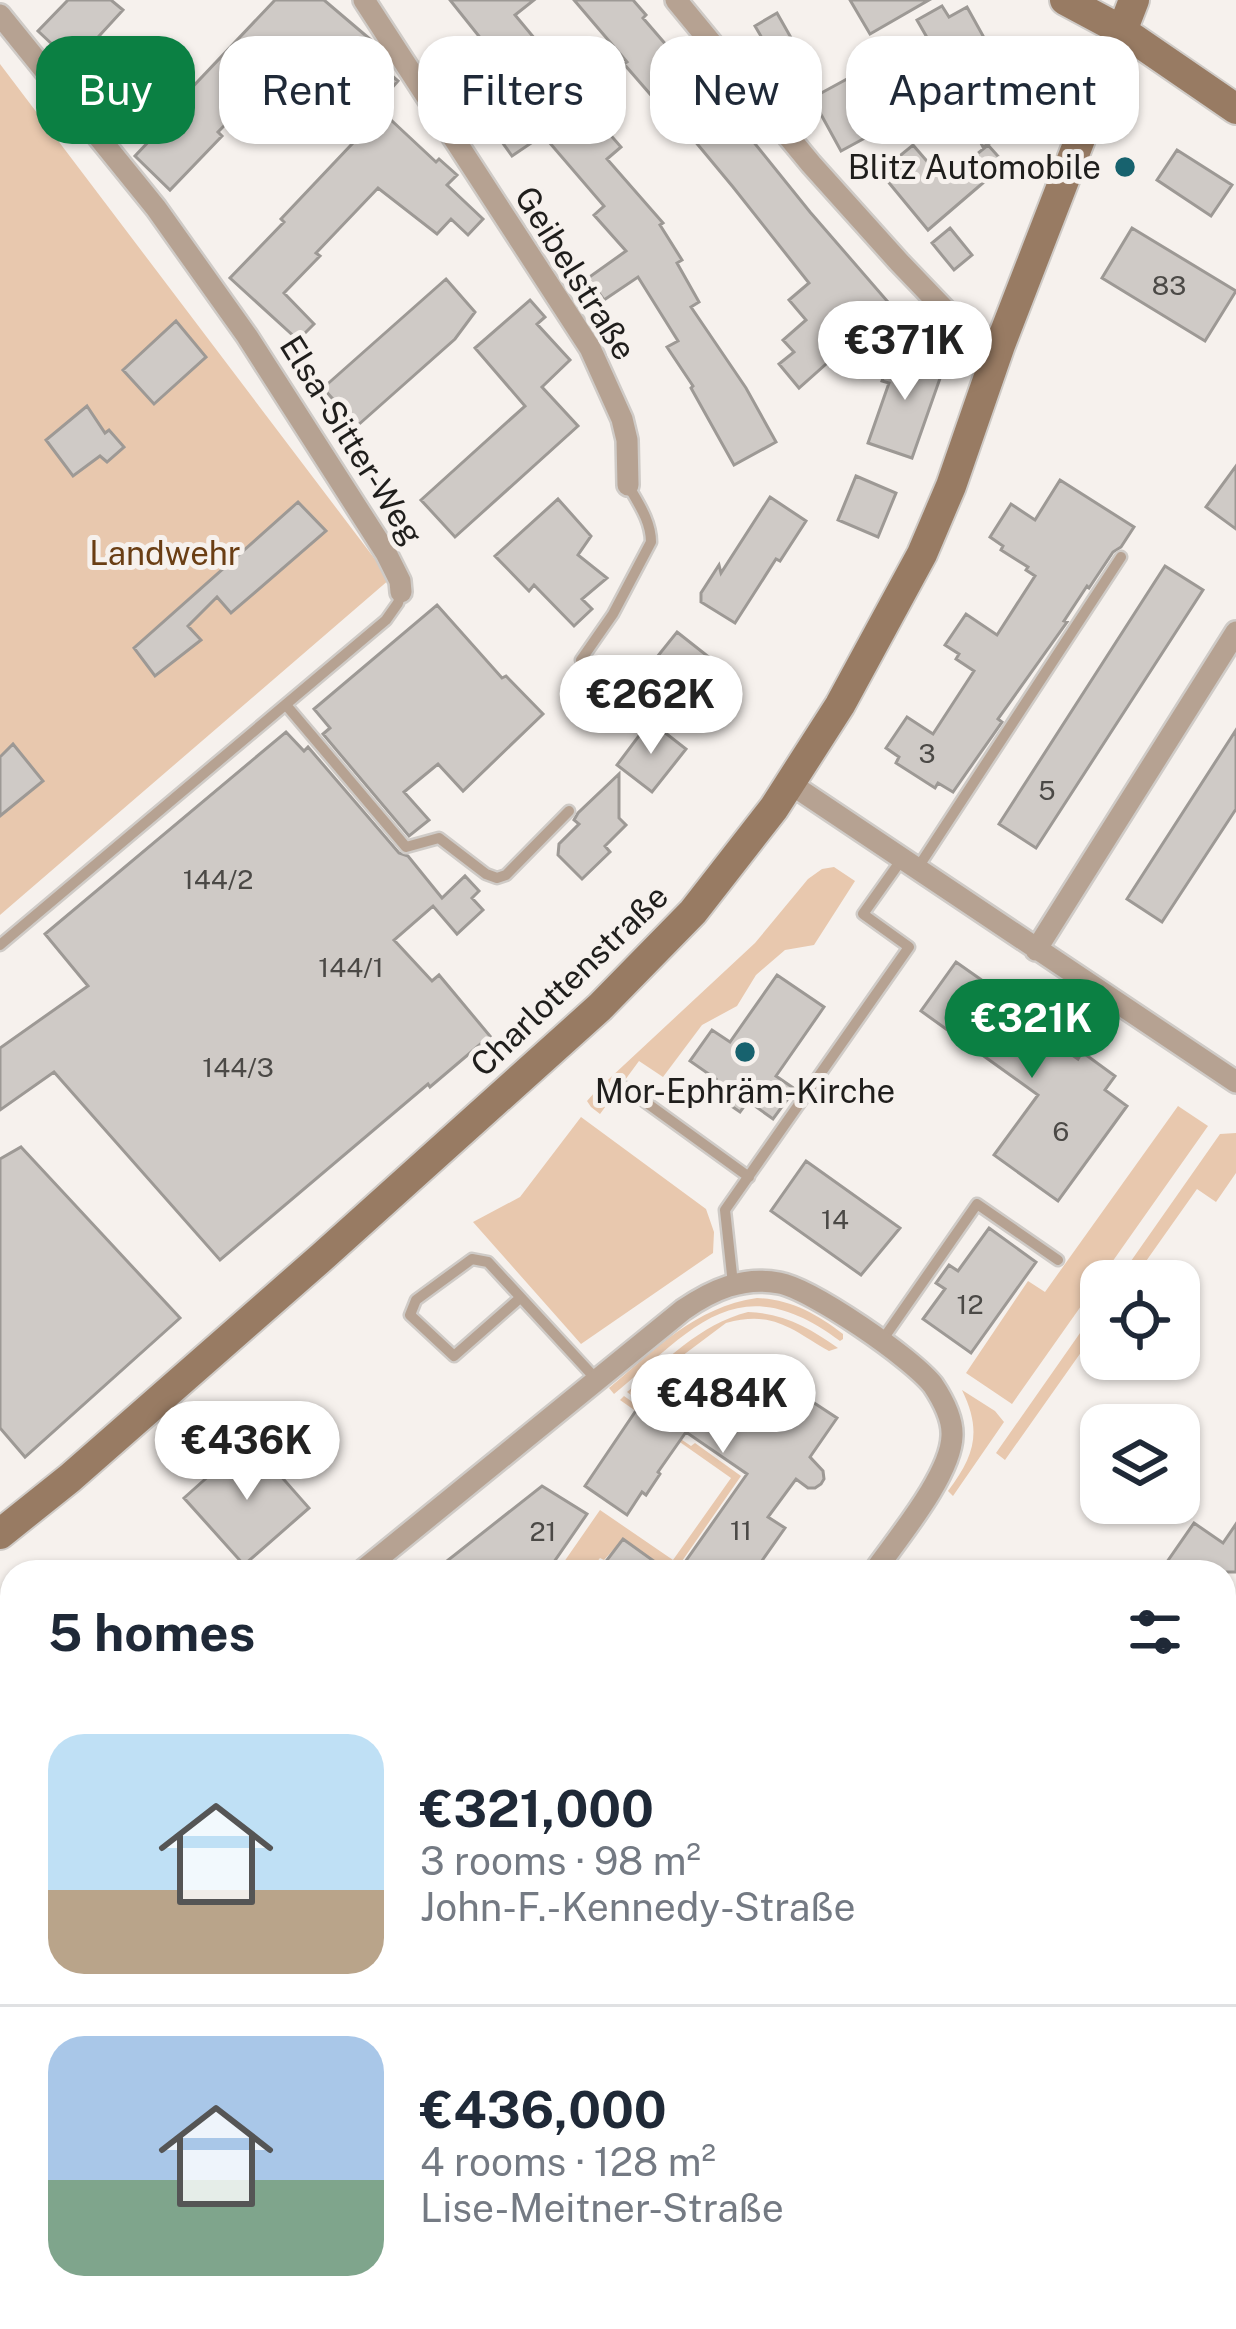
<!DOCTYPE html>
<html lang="en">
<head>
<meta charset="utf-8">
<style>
	:root { --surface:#fff; --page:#f2f2f3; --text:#1f2937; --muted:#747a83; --line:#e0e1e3; --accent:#0b8043 }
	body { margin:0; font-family:"Public Sans",sans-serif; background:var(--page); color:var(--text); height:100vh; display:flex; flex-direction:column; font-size:45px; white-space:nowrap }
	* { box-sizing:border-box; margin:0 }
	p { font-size:39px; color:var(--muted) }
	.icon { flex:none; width:66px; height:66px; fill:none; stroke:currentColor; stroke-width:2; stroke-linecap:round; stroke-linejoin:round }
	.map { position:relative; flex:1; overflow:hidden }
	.panel { position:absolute; left:0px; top:1560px; width:1236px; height:771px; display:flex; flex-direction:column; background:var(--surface); border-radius:36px 36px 0 0; box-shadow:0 3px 9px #0004 }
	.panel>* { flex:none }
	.hud { position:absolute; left:36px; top:36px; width:1164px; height:108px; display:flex; gap:24px }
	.controls { position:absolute; left:1080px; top:1260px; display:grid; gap:24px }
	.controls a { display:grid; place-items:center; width:120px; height:120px; border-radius:24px; background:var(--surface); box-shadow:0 3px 9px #0004; font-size:60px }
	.price { position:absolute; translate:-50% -102px; padding:0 27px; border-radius:42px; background:#fff; color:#222; font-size:39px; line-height:78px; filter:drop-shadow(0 3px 6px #0008) }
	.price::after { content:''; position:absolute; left:50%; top:72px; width:36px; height:27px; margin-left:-18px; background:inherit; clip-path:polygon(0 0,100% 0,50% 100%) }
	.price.active { background:var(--accent); color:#fff }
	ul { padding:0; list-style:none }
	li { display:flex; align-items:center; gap:36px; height:300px; padding:0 48px }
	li+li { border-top:3px solid var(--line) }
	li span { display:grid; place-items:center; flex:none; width:336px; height:240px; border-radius:36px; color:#555 }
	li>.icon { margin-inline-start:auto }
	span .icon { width:144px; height:144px; fill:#fffc; stroke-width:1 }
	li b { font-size:51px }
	h2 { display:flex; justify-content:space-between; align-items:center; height:144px; padding:0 48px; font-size:51px }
	.pill { padding:0 42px; border-radius:36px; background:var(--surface); box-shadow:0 3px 9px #0004; font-size:42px; line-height:108px }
	.pill.active { background:var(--accent); color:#fff }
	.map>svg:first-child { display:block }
	.green { fill:#e8c8ae }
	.building { fill:#cfcac6; stroke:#9d9995; stroke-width:3 }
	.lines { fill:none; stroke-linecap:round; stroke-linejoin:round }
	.lane-casing { stroke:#cfcbc7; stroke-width:15 }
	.street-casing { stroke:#cfcbc7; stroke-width:26 }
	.secondary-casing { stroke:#cfcbc7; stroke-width:34 }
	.lane { stroke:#b6a292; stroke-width:10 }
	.street { stroke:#b6a292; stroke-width:21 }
	.secondary { stroke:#987b63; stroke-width:30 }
	.poi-dot { fill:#17626e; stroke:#f6f1ed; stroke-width:4.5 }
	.labels { text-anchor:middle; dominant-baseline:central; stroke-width:10; stroke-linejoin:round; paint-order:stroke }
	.number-label { font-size:27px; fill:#4b4946 }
	.poi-label { font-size:33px; fill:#1f1e1c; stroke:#f6f1ed; text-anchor:end }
	.street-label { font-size:33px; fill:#1f1e1c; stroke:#f6f1ed }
	.park-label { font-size:33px; fill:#6a3e14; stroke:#f6f1ed }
</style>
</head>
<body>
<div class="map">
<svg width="1236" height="2329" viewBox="0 0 1236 2329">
	<rect width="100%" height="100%" fill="#f6f1ed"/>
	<path class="green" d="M0 64 390 579 0 915Z
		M834 867 855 881 814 945 785 950 756 975 737 1006 702 1025 663 1077 639 1061 600 1114 591 1107 587 1101 595 1092 755 943 808 879 822 869Z
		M1178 1106 1208 1126 1012 1404 966 1373 1028 1281 1045 1292Z
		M581 1117 706 1209 714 1232 713 1253 581 1344 473 1222 520 1197Z
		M1236 1133V1173L1216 1202 1197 1189 1132 1281H1117L1220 1134Z
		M757 1298C790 1299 817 1314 843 1334V1339L840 1341C738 1265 694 1328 614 1394L609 1388C656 1349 695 1307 757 1298Z
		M1101 1303V1324L1005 1460 996 1453Z
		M748 1312C784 1313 810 1328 838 1348L829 1351C791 1329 773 1310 726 1323L658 1374 665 1384 641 1402 627 1392C665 1362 700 1324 748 1312Z
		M962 1390 995 1411 1004 1422 953 1496 948 1491C975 1455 982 1431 962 1390Z
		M624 1396 658 1420 657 1423 691 1446 695 1443 741 1476 680 1564 691 1572H669L623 1539 604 1560 600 1558 589 1572 584 1569 582 1572H557L600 1510 673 1560 731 1478 620 1400Z"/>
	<path class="building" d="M68 0H111L123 10 89 47 120 79 105 94 38 31Z
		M275 0H324L371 40 362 50 398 81 376 106 436 162 439 159 457 175 447 185 483 219 468 235 451 219 437 234 378 188 316 253 320 256 284 293 314 324 298 340 230 278 284 222 281 219 369 126 294 54 218 132 222 136 170 190 135 156 187 101 183 97Z
		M450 0H534L515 15 570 81 566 84 621 147 607 159 663 223 660 225 682 260 677 263 699 302 691 307 746 388 776 442 734 465 691 388 693 386 667 347 678 341 638 277 604 300 588 278 626 251 594 215 604 206 543 135 512 156 497 135 530 111 492 66 498 60Z
		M574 0H633L646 15 643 18 724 112 727 109 810 212 901 317 862 350 853 340 799 388 779 364 794 352 783 340 806 320 789 300 809 283 733 187 679 122 676 124 624 64 627 62Z
		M850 0H929L870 34Z
		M942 6 949 17 967 7 1028 117 1009 127 1011 131 983 147 972 126 975 125 964 103 978 91 970 80 956 88 917 20Z
		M777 13 807 66 786 79 755 26Z
		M847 79 876 132 841 151 812 98Z
		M913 145 944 181 988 145 1005 164 928 230 880 172Z
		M1177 150 1232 185 1211 216 1157 180Z
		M950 228 972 255 954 270 932 243Z
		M1132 228 1236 291 1205 341 1102 278Z
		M446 279 475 312 455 339 357 426 323 388Z
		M530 300 545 317 537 324 570 360 542 387 578 426 455 537 421 500 525 406 475 348Z
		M176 321 206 357 154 404 123 370Z
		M893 349 944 367 912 458 868 443 889 383 882 381Z
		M87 406 105 433 109 430 124 447 107 462 100 456 73 476 46 440Z
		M1236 466V529L1206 507Z
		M856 476 896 493 878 537 838 520Z
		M1060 480 1134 527 1121 547 1113 552 1089 588 1087 586 1064 621 1067 622 998 719 1002 722 953 792 938 783 935 788 896 763 899 757 886 748 907 717 933 734 974 671 956 659 959 654 945 645 966 614 997 635 1035 576 1026 570 1028 567 1001 550 1003 546 990 537 1011 504 1035 520Z
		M770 497 806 521 780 561 776 559 735 623 701 602V593L719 565 721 573Z
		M558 499 591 536 578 555 607 578 582 599 592 609 574 626 534 585 529 591 495 556Z
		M298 502 326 531 231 613 217 597 188 626 201 640 155 676 134 648Z
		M1165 566 1203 590 1036 848 999 824Z
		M437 605 502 678 506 676 543 714 463 791 438 764 404 792 429 820 409 836 323 734 330 728 314 709Z
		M677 632 710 658 671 708 637 682Z
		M650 721 686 749 652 792 617 765Z
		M1236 730V809L1162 922 1127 899Z
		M286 732 304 751 308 747 399 853 408 856 442 898 465 876 479 891 472 898 483 910 457 934 433 906 394 940 432 981 439 975 490 1036 430 1087 428 1084 220 1260 54 1072 0 1110V1048L88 986 45 934Z
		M13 744 43 781 0 816V757Z
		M619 774V818L626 825 605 846 610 852 582 879 558 855 559 844 579 824 574 820 578 813Z
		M956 962 1047 1026 1042 1034 1078 1059 1082 1052 1115 1076 1105 1090 1127 1106 1058 1201 994 1155 1038 1095 921 1011Z
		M777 975 824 1007 776 1076 795 1089 773 1119 748 1101 740 1112 708 1090 716 1079 690 1061 712 1030 730 1042Z
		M21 1147 180 1318 25 1457 0 1428V1159Z
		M806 1161 900 1228 861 1275 771 1211Z
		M989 1228 1036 1262 971 1353 923 1319 945 1289 936 1283 949 1265 958 1271Z
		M744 1357 837 1418 810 1457 823 1471 824 1479 821 1484 815 1488H808L796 1479 768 1517 785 1528 754 1572H678L747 1474 686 1432 658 1472 660 1474 646 1495 642 1492 627 1515 585 1486 635 1412 685 1373 711 1391 731 1359Z
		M249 1440 309 1508 244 1565 184 1498Z
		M542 1486 587 1514 547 1572H433Z
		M1194 1523 1223 1543 1236 1524V1572H1160Z
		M623 1539 669 1572H609L614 1564 607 1560Z"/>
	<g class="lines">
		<g class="lane-casing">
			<path id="lane" d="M581 660 613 614 651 542C651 521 638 503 628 485
				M286 705 406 847 439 838 486 874 497 878 506 875 569 811
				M917 869 1121 557
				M0 945 386 620 398 603 401 592
				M626 1088 749 1177
				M733 1284 725 1210 909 947 863 914 902 859
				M520 1298 454 1356 410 1315 416 1300 472 1259 488 1262 596 1379
				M881 1342 977 1204 1058 1260
				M1224 2132 1236 2114
				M1224 2218 1236 2226"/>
		</g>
		<g class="street-casing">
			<path id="street" d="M364 0 590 348 622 419 627 440 628 485
				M676 0 811 164 899 262 946 311 968 328 1000 345
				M0 15 156 208 247 336 386 553 400 581 401 592
				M791 784 1236 1082
				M1036 950 1236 632
				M361 1572 683 1310C712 1290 743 1276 779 1283 812 1289 912 1358 933 1385 943 1400 953 1418 952 1436 951 1475 897 1539 874 1572
				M337 2329 345 2319"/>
		</g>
		<g class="secondary-casing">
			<path id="secondary" d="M1065 0 1121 30 1236 109
				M0 1534 70 1478 322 1257 600 1007 693 912 774 808 840 705 922 554 951 486 1000 345 1134 0
				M0 1837 12 1844
				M0 1868 12 1873
				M712 2319 727 2329"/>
		</g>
		<use href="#lane" class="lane"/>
		<use href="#street" class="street"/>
		<use href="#secondary" class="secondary"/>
	</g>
	<g class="poi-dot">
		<circle cx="1125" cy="167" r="12"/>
		<circle cx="745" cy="1052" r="12"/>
	</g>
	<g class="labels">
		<g class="number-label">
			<text x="1169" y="285">83</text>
			<text x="927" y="753">3</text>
			<text x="1047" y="790">5</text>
			<text x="218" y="879">144/2</text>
			<text x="351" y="967">144/1</text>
			<text x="238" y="1067">144/3</text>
			<text x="1061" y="1131">6</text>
			<text x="835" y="1219">14</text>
			<text x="970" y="1304">12</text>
			<text x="741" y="1530">11</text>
			<text x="543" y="1531">21</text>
		</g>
		<g class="poi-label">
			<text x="1101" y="167">Blitz Automobile</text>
			<text x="745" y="1091" text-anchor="middle">Mor-Ephräm-Kirche</text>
		</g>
		<g class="street-label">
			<text transform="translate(576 273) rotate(58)">Geibelstraße</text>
			<text transform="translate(352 440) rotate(58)">Elsa-Sitter-Weg</text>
			<text transform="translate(569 980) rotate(-44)">Charlottenstraße</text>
		</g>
		<g class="park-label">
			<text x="165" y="553">Landwehr</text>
		</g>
	</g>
</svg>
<div class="controls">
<a><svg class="icon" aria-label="locate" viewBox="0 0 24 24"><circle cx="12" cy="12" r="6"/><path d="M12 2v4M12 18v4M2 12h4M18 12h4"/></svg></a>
<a><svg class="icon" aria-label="layers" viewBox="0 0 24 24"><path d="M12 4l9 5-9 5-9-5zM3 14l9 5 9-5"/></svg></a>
</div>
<b class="price" style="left:905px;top:403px">€371K</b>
<b class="price" style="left:651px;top:757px">€262K</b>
<b class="price active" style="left:1032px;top:1081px">€321K</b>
<b class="price" style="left:723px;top:1456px">€484K</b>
<b class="price" style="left:247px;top:1503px">€436K</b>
<div class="hud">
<a class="pill active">Buy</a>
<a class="pill">Rent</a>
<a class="pill">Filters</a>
<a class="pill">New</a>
<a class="pill">Apartment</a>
</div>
<section class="panel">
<h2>5 homes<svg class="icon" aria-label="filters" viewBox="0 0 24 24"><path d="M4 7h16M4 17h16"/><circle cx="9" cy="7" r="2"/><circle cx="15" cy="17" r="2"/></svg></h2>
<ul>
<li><span style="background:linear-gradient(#bfe0f5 65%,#b9a48a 0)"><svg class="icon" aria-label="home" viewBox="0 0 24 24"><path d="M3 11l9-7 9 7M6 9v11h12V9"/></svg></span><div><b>€321,000</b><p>3 rooms · 98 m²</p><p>John-F.-Kennedy-Straße</p></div></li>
<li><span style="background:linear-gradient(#a9c7e8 60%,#7fa58c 0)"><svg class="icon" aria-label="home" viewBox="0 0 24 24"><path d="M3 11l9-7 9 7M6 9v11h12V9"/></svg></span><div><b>€436,000</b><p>4 rooms · 128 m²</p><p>Lise-Meitner-Straße</p></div></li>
</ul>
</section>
</div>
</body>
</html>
